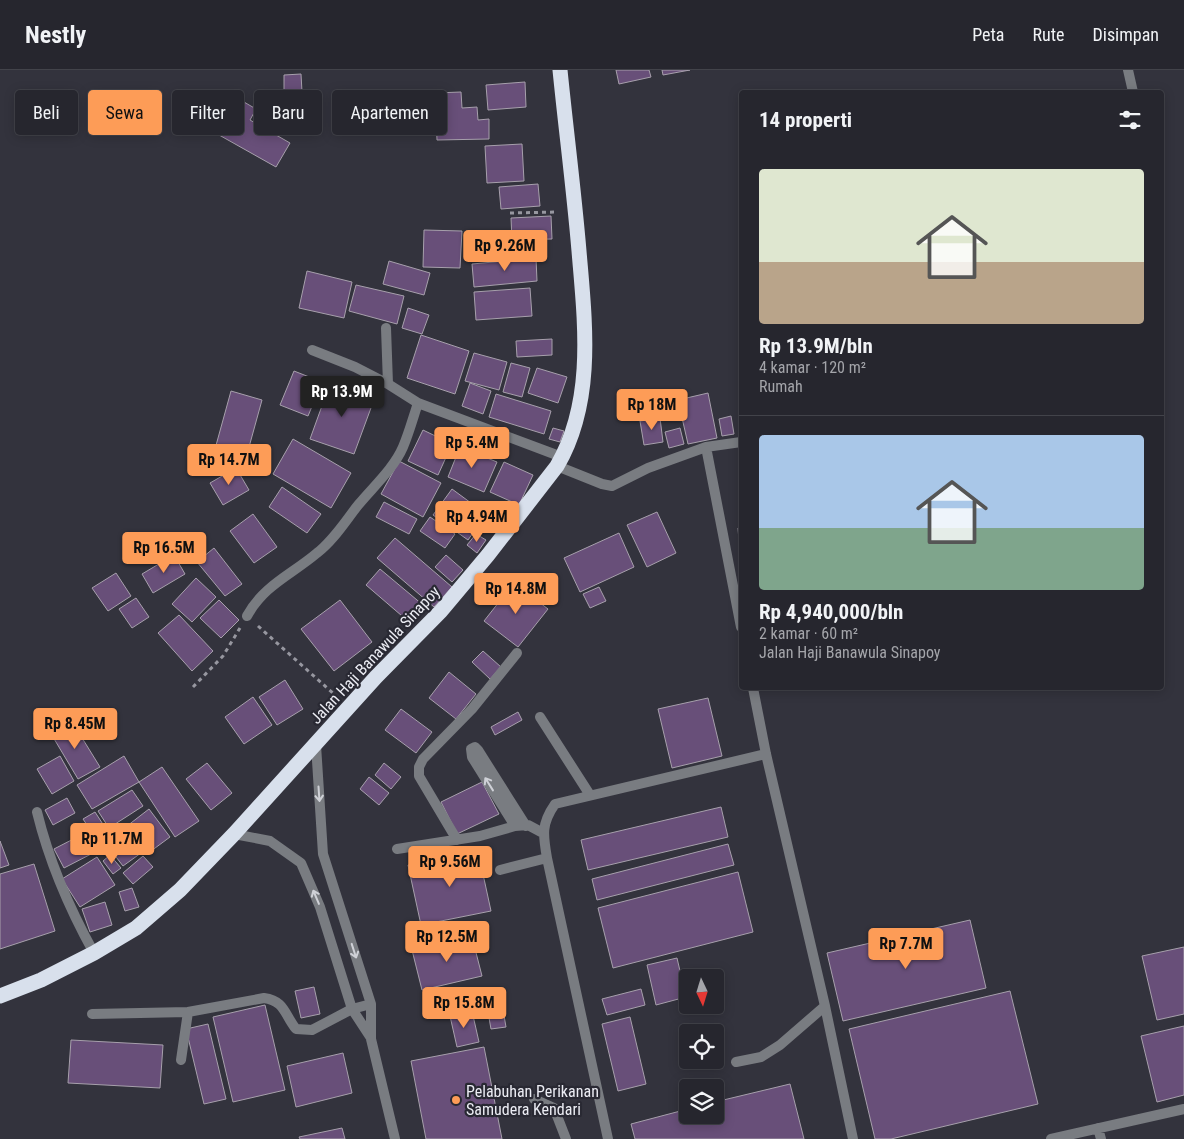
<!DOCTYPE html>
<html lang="id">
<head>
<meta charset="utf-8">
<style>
	:root { --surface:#26262e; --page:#2e2e36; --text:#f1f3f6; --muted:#a4a5aa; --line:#42434a; --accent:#fd9c57 }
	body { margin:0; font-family:"Roboto Condensed",sans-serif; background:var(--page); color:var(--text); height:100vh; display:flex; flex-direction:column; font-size:19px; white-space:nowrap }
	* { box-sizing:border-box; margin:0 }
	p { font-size:16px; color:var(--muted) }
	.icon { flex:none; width:28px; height:28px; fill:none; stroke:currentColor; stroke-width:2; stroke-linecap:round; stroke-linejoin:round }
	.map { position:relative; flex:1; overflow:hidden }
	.drawer { position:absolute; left:739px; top:20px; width:425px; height:600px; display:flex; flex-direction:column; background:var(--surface); border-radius:5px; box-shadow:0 2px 12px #0003,0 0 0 1px var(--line) }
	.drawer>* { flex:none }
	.hud { position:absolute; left:15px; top:20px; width:475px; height:45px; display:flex; gap:10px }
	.needle { width:32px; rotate:176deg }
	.controls { position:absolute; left:679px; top:899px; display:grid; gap:10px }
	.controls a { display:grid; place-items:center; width:45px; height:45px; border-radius:5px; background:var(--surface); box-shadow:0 2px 12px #0003,0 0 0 1px var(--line); font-size:25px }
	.price { position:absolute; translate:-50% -42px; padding:0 11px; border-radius:5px; background:var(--accent); color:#111; font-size:16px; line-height:32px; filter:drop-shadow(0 1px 2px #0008) }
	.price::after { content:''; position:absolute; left:50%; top:30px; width:15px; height:11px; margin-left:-8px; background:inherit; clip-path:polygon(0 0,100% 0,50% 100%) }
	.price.active { background:#222; color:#fff }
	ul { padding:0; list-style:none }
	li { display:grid; align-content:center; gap:10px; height:265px; padding:0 20px }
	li+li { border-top:1px solid var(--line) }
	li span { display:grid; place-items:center; height:155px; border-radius:5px; color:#555 }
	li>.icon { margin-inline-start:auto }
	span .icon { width:90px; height:90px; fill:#fffc; stroke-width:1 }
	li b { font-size:21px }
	h2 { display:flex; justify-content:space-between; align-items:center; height:60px; padding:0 20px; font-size:21px }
	.tag { padding:0 18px; border-radius:5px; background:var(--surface); box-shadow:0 2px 12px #0003,0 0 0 1px var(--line); font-size:18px; line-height:45px }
	.tag.active { background:var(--accent); color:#111 }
	header { display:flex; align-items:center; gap:30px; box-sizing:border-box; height:70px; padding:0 25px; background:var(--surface); border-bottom:1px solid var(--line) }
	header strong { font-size:24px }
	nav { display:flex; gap:28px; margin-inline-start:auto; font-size:18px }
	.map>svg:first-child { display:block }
	.building { fill:#684f79; stroke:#a7a0ac }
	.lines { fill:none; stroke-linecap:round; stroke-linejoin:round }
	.path { stroke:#9797a0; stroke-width:3; stroke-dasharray:4 4; stroke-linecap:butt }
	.lane { stroke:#797c81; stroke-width:10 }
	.street { stroke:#797c81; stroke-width:10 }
	.highway { stroke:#d8e0ec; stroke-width:15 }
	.oneway { stroke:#cfd1d7 }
	.poi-dot { fill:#fd9c57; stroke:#292933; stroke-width:2 }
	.labels { text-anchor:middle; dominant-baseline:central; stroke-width:4.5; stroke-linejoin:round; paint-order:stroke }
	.street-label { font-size:16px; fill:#ecedf4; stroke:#292933 }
	.poi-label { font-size:16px; fill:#ecedf4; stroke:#292933; text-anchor:start }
</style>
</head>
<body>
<header>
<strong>Nestly</strong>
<nav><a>Peta</a><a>Rute</a><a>Disimpan</a></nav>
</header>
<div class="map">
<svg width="1184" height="1069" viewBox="0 0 1184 1069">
	<rect width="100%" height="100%" fill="#33333d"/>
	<path class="building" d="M616 0H649L651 7 619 14Z
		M662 0H690L663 5Z
		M301 4 302 22 284 23V5Z
		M525 12 526 37 488 40 486 15Z
		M461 22 462 38 477 37 478 50 489 49V69L437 70 435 23Z
		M232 25 256 39 250 50 290 73 276 97 212 61Z
		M522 74 524 111 487 113 485 76Z
		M538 114 540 136 501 139 499 117Z
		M551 146 552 169 512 170 511 148Z
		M424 160 462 161 460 198 423 197Z
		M502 163 503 187 466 189 465 164Z
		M536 188 537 211 474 217 472 194Z
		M389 191 430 203 424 225 383 214Z
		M307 201 352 212 344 248 299 238Z
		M356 215 404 226 397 254 349 241Z
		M530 218 532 246 476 250 474 222Z
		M408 238 429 245 422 264 402 258Z
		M421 265 469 281 455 324 407 308Z
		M552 269V285L517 287 516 271Z
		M474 283 507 292 499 320 465 311Z
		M511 293 530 298 522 327 503 322Z
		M537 298 567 307 558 333 528 323Z
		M294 301 322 312 308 346 280 335Z
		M331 311 375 327 354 384 310 369Z
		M470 313 491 321 483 344 462 336Z
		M231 321 262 330 246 388 215 379Z
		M708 323 717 368 688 374 678 330Z
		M496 324 551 341 544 364 489 347Z
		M731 346 734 364 722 366 719 349Z
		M660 348 663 372 644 375 640 351Z
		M553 358 564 361 560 372 549 369Z
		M680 358 684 374 669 378 665 362Z
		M423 360 452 374 438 405 408 391Z
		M293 369 351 403 331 438 273 404Z
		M460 377 497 392 484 422 448 407Z
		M399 391 441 413 423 447 381 424Z
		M504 392 533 405 519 435 490 422Z
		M236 398 249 420 223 435 210 413Z
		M282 417 321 444 307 463 269 437Z
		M452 419 486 444 468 470 433 445Z
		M384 432 417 449 409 464 376 447Z
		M657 442 676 483 647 497 627 455Z
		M253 444 277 477 254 493 230 461Z
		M430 447 455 464 445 478 420 461Z
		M738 458H741V484H740Z
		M619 463 634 497 580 522 564 488Z
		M476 464 486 470 477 483 467 475Z
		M395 468 452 517 434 537 377 488Z
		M214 478 242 514 225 526 197 492Z
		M174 485 185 504 153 523 142 504Z
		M446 485 463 500 452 512 435 497Z
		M380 499 423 535 409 552 366 515Z
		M116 503 131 526 108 541 92 518Z
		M196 508 216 527 192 552 172 534Z
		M514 513 548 539 518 577 484 551Z
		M599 517 606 531 590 538 583 524Z
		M136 528 149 547 132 558 119 539Z
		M219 530 239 550 221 568 200 548Z
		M340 530 372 572 334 601 301 559Z
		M179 545 213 581 192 601 158 563Z
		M483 581 501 597 490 609 472 592Z
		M449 602 476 624 456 649 429 628Z
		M285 610 303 639 277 655 259 627Z
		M253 627 272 655 244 674 225 647Z
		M708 628 722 686 672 698 658 639Z
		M401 639 432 662 416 683 385 660Z
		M518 642 522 650 495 665 491 657Z
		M71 650 100 697 78 709 50 662Z
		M60 686 74 711 52 724 37 699Z
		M124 686 139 712 92 739 77 715Z
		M207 693 232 723 211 740 186 709Z
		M384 693 401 707 391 719 375 705Z
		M162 697 199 751 175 767 139 712Z
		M369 707 389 723 379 735 360 719Z
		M482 712 499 744 457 764 441 732Z
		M132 720 143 736 109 758 98 741Z
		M67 728 75 743 53 755 45 740Z
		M721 737 728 767 588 800 581 770Z
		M149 739 170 767 147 784 127 756Z
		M95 742 108 762 97 770 83 749Z
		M124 760 141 783 123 796 106 774Z
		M85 763 95 782 64 798 54 779Z
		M0 771 9 795 0 798Z
		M728 774 734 795 597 830 592 809Z
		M478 781 491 841 421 855 408 795Z
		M110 785 121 798 113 804 103 791Z
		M143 786 153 797 133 814 123 803Z
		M97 787 115 815 80 837 62 809Z
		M34 794 55 861 0 879V804Z
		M738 802 753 862 613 898 598 838Z
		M132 818 139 837 125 841 119 822Z
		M105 832 112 855 90 862 82 839Z
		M970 850 986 918 843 951 827 883Z
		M472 867 482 906 422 920 412 880Z
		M1184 877V944L1157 950 1142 886Z
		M677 888 686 927 656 935 647 895Z
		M314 917 320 944 301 948 295 921Z
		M641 919 645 935 607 945 602 929Z
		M1010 921 1038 1034 891 1069H875L849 959Z
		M501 928 506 957 491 959 486 931Z
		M265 935 285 1020 233 1032 213 947Z
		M472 941 479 972 457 977 450 946Z
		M630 947 646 1014 618 1021 602 954Z
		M208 954 226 1029 204 1034 186 959Z
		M1184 956V1025L1157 1032 1141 966Z
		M71 970 163 975 160 1018 68 1013Z
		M484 977 502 1069H426L411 991Z
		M343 983 352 1023 296 1037 287 996Z
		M790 1014 804 1069H635L631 1054 688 1039V1045H715V1032Z
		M342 1058 345 1069H300L299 1067Z"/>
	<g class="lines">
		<path class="path" d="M510 143 558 142
			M258 556 335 625
			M193 617 223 586 240 558"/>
		<path class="lane" d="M1128 0 1133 22
			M706 377 741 557
			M557 396 602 414 612 416 648 398 706 377 741 372
			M753 618 766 684 825 936 853 1069
			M540 647 590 725
			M316 675 323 784 371 934V969L395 1069
			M515 756 472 687 471 679 475 677 478 680 526 756
			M234 764 270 771 301 793 320 837 352 939 371 968
			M457 770 419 706V697L423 689 472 639 517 583
			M397 779 480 766 515 756 528 755 543 763
			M500 800 547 788
			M92 944 188 942 264 928C285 931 284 944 296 959L312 960 352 939 371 934
			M181 990 188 942
			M736 992 761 987 780 975 825 936
			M534 1029 554 1038 566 1069
			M1098 1058 1101 1069
			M608 1069 547 788C543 765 541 754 555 734L766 684
			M1051 1069 1184 1039"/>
		<path class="street" d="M386 258 388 314
			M312 280 355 297 388 314 418 333 562 387
			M247 546C264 515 291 505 317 483 334 470 346 450 359 434 374 416 394 398 403 377 409 363 413 348 418 333
			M37 742C49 791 69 838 94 883"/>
		<path class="highway" d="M0 926 41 910 94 883 136 858 180 820 234 764 376 607 441 541 488 485 557 396C595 331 585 253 579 181 574 121 566 60 560 0"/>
	</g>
	<defs><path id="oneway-shaft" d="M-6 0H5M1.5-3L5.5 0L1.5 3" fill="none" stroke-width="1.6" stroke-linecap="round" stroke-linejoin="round" transform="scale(1.25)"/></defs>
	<g class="oneway">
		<use href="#oneway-shaft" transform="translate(489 714) rotate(-122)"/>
		<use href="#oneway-shaft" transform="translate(319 724) rotate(86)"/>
		<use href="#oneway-shaft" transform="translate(316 827) rotate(-113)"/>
		<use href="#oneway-shaft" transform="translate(354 881) rotate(72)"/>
	</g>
	<circle class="poi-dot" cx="456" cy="1030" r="5"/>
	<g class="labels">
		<g class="street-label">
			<text transform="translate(375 585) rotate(-47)">Jalan Haji Banawula Sinapoy</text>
		</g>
		<g class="poi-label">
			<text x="466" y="1021">Pelabuhan Perikanan<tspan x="466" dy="18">Samudera Kendari</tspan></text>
		</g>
	</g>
</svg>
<div class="controls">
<a><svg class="needle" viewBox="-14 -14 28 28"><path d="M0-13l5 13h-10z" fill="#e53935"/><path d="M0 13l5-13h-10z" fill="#a4a5aa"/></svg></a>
<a><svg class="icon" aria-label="locate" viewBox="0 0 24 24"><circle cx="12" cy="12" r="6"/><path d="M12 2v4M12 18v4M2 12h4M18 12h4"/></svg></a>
<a><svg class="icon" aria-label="layers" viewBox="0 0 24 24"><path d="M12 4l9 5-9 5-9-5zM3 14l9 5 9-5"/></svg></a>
</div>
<b class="price" style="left:505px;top:202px">Rp 9.26M</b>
<b class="price active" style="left:342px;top:348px">Rp 13.9M</b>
<b class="price" style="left:652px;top:361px">Rp 18M</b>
<b class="price" style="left:472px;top:399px">Rp 5.4M</b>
<b class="price" style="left:229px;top:416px">Rp 14.7M</b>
<b class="price" style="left:477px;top:473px">Rp 4.94M</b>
<b class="price" style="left:164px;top:504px">Rp 16.5M</b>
<b class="price" style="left:516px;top:545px">Rp 14.8M</b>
<b class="price" style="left:75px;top:680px">Rp 8.45M</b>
<b class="price" style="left:112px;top:795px">Rp 11.7M</b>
<b class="price" style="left:450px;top:818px">Rp 9.56M</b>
<b class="price" style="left:447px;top:893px">Rp 12.5M</b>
<b class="price" style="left:906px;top:900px">Rp 7.7M</b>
<b class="price" style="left:464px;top:959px">Rp 15.8M</b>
<div class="hud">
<a class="tag">Beli</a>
<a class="tag active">Sewa</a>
<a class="tag">Filter</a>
<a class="tag">Baru</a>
<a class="tag">Apartemen</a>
</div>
<section class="drawer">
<h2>14 properti<svg class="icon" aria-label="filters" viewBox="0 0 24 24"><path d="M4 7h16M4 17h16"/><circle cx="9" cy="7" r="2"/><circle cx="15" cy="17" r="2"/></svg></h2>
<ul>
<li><span style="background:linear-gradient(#dfe7d0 60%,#b9a48a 0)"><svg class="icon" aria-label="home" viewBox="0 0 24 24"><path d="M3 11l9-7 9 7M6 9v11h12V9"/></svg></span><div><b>Rp 13.9M/bln</b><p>4 kamar · 120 m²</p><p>Rumah</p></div></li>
<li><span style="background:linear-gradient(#a9c7e8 60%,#7fa58c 0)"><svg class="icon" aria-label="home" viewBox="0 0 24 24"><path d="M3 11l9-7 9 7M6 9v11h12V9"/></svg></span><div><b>Rp 4,940,000/bln</b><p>2 kamar · 60 m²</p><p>Jalan Haji Banawula Sinapoy</p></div></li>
</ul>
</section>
</div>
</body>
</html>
